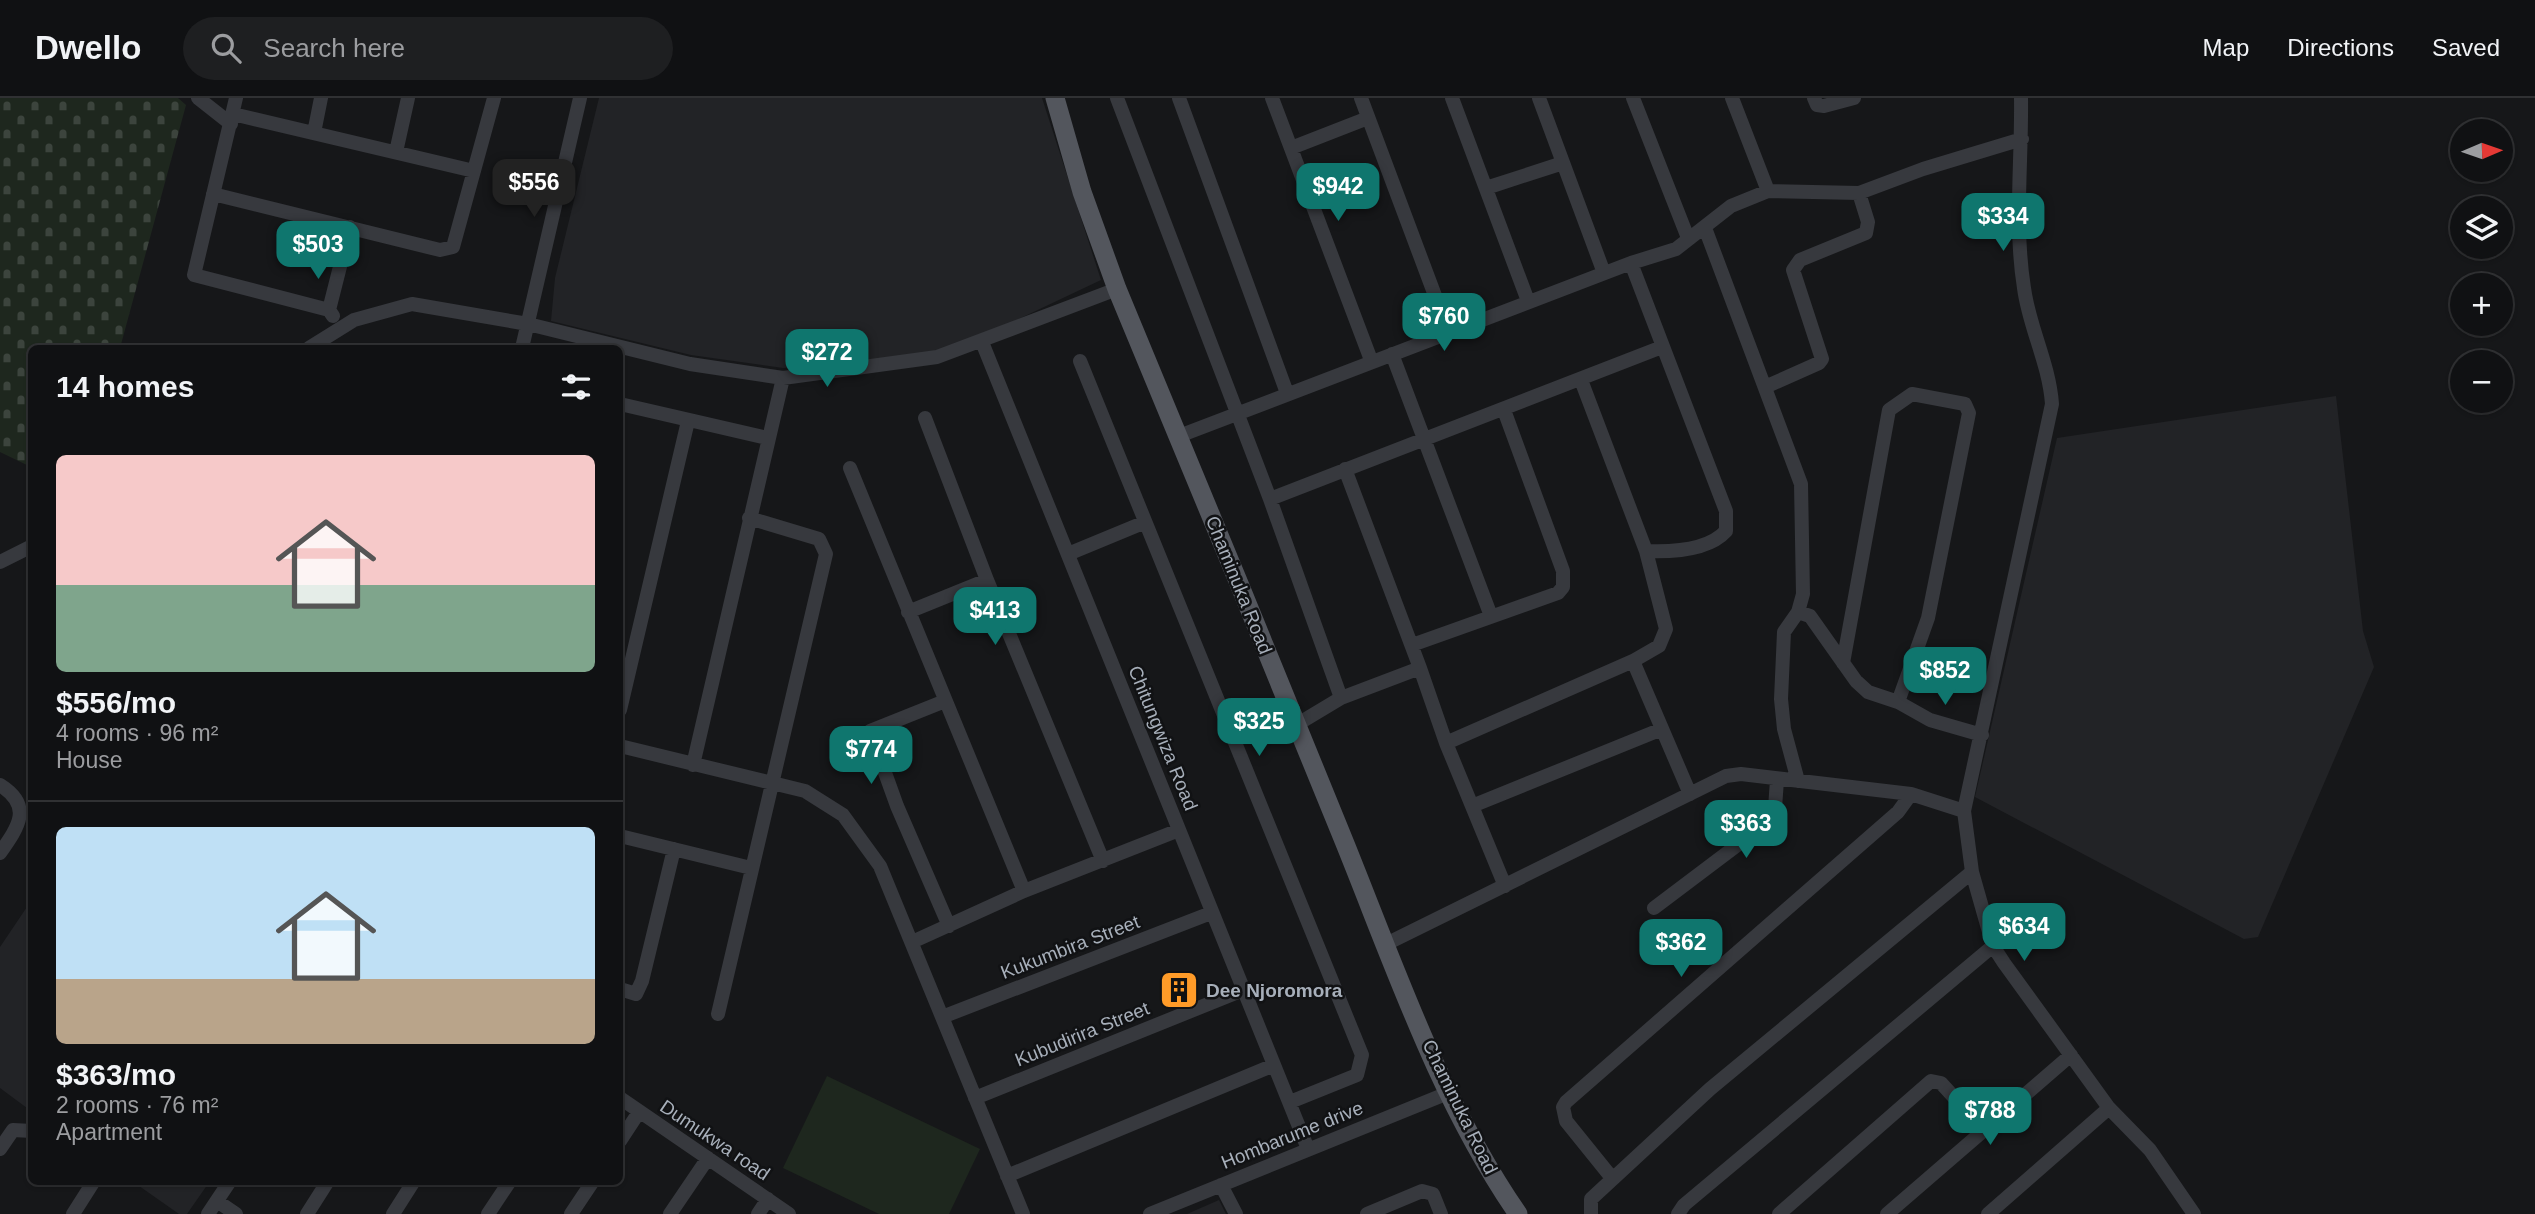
<!DOCTYPE html>
<html lang="en">
<head>
<meta charset="utf-8">
<style>
	:root { --surface:#101113; --page:#1e1f21; --text:#f1f3f6; --muted:#9c9da0; --line:#303133; --accent:#0f766e }
	body { margin:0; font-family:Helvetica,sans-serif; background:var(--page); color:var(--text); height:100vh; display:flex; flex-direction:column; font-size:26px; white-space:nowrap }
	* { box-sizing:border-box; margin:0 }
	p { font-size:23px; color:var(--muted) }
	.icon { flex:none; width:38px; height:38px; fill:none; stroke:currentColor; stroke-width:2; stroke-linecap:round; stroke-linejoin:round }
	.map { position:relative; flex:1; overflow:hidden }
	.sheet { position:absolute; left:28px; top:247px; width:595px; height:840px; display:flex; flex-direction:column; background:var(--surface); border-radius:10px; box-shadow:0 2px 5px #0004,0 0 0 2px var(--line) }
	.sheet>* { flex:none }
	.needle { width:46px; rotate:88deg }
	.tools { position:absolute; left:2450px; top:21px; display:grid; gap:14px }
	.tools a { display:grid; place-items:center; width:63px; height:63px; border-radius:50%; background:var(--surface); box-shadow:0 2px 5px #0004,0 0 0 2px var(--line); font-size:35px }
	.price { position:absolute; translate:-50% -60px; padding:0 16px; border-radius:14px; background:var(--accent); color:#fff; font-size:23px; line-height:46px; filter:drop-shadow(0 2px 4px #0008) }
	.price::after { content:''; position:absolute; left:50%; top:42px; width:21px; height:16px; margin-left:-10px; background:inherit; clip-path:polygon(0 0,100% 0,50% 100%) }
	.price.active { background:#222; color:#fff }
	ul { padding:0; list-style:none }
	li { display:grid; align-content:center; gap:14px; height:371px; padding:0 28px }
	li+li { border-top:2px solid var(--line) }
	li span { display:grid; place-items:center; height:217px; border-radius:10px; color:#555 }
	li>.icon { margin-inline-start:auto }
	span .icon { width:126px; height:126px; fill:#fffc; stroke-width:1 }
	li b { font-size:30px }
	h2 { display:flex; justify-content:space-between; align-items:center; height:84px; padding:0 28px; font-size:30px }
	header { display:flex; align-items:center; gap:42px; box-sizing:border-box; height:98px; padding:0 35px; background:var(--surface); border-bottom:2px solid var(--line) }
	header strong { font-size:33px }
	nav { display:flex; gap:38px; margin-inline-start:auto; font-size:24px }
	.search { width:490px; height:63px; background:var(--page); display:flex; align-items:center; gap:18px; box-sizing:border-box; padding:0 24px; border-radius:38px; color:var(--muted); font-size:26px }
	.map>svg:first-child { display:block }
	.built { fill:#222326 }
	.green { fill:#1e271e }
	.cemetery { fill:url(#cemetery-stones) }
	.lines { fill:none; stroke-linecap:round; stroke-linejoin:round }
	.minor { stroke:#37393e; stroke-width:14 }
	.major { stroke:#53565d; stroke-width:19 }
	.labels { text-anchor:middle; dominant-baseline:central; stroke-width:5; stroke-linejoin:round; paint-order:stroke }
	.street-label { font-size:19px; fill:#a7afba; stroke:#111214 }
	.poi-label { font-size:19px; font-weight:bold; fill:#a7afba; stroke:#111214; text-anchor:start }
</style>
</head>
<body>
<header>
<strong>Dwello</strong>
<div class="search"><svg class="icon" aria-label="search" viewBox="0 0 24 24"><circle cx="10" cy="10" r="6"/><path d="M15 15l6 6"/></svg>Search here</div>
<nav><a>Map</a><a>Directions</a><a>Saved</a></nav>
</header>
<div class="map">
<svg width="2535" height="1116" viewBox="0 0 2535 1116">
	<defs>
		<pattern id="cemetery-stones" width="16" height="16" patternUnits="userSpaceOnUse" patternTransform="scale(1.75)"><rect width="16" height="16" fill="#1e271e"/><path d="M2 7V4a2 2 0 0 1 4 0v3zM10 15v-3a2 2 0 0 1 4 0v3z" fill="#3c443d"/></pattern>
	</defs>
	<rect width="100%" height="100%" fill="#161719"/>
	<path class="built" d="M599 0H1042L1101 182 926 265 783 270 691 257 551 223 555 180Z
		M2336 298 2363 533 2374 569 2258 839 2244 841 1975 699 2057 340Z
		M31 803V1013L0 990V849Z
		M132 1083H210L187 1116H179Z
		M1219 1102 1226 1116H1187Z"/>
	<path class="green" d="M827 978 980 1051 949 1116H879L783 1070Z"/>
	<path class="cemetery" d="M0 0H178L186 7 120 250H32L31 369 0 354Z"/>
	<g class="lines">
		<path class="minor" d="M198 0 231 26
			M236 0 194 177 329 212
			M1117 0 1270 401 1341 600 1420 570 1345 371
			M1179 0 1287 295
			M1272 0 1371 262
			M1361 0 1449 235
			M1452 0 1528 203
			M1539 0 1604 175
			M1633 0 1688 140
			M1732 0 1768 93
			M1814 0 1817 7 1824 8 1854 0
			M233 16 474 73
			M314 35 321 0
			M1291 50 1368 20
			M396 54 408 0
			M1486 90 1563 65
			M213 96 440 152 453 149 494 0
			M1705 130 1801 386 1803 496 1798 514
			M333 218 329 212 350 129
			M982 244 1308 1051
			M309 250 354 222 412 206 528 226 690 266 783 280 937 259 1117 191
			M522 250 580 0
			M1392 256 1491 518
			M1080 263 1362 957 1357 977 1290 1004
			M1581 282 1646 453C1671 454 1708 453 1726 433V413L1631 165
			M1765 289 1819 265 1822 261 1793 172 1800 162 1866 135 1868 124 1859 95
			M620 306 767 340
			M925 320 987 482 1103 763
			M1179 338 1631 165 1676 151 1731 108 1768 93 1859 95 1923 71 2022 41
			M850 370 1024 793
			M1270 401 1662 249
			M1068 456 1143 425
			M0 464 32 448
			M908 514 987 482
			M1412 547 1558 495 1563 489V473L1504 312
			M1633 563 1690 696
			M1843 565 1889 312 1912 296 1965 306 1969 315 1928 520 1898 604
			M1420 570 1446 645 1505 788
			M945 603 870 633 897 708 949 828
			M620 612 688 323
			M1296 627 1341 600
			M1446 645 1633 563 1659 548 1666 531 1646 453
			M620 648 805 693 843 717 880 768 1023 1116
			M693 667 783 280
			M1798 683 1784 631 1781 601 1784 534 1798 514 1810 518 1856 583 1868 594 1898 604 1930 622 1982 637
			M0 687C33 708 19 728 0 755
			M1472 708 1662 631
			M620 738 751 770
			M1972 774 1993 848 2004 865 2109 1010 2150 1052 2194 1116
			M1654 810 1764 727 1775 710 1777 682
			M912 844 1024 793 1179 732
			M1386 846 1726 678 1741 676 1911 696 1964 713 2052 306C2049 265 2029 229 2024 190 2014 128 2022 62 2021 0
			M620 891 636 896 642 883 674 751
			M718 916 826 456 819 441 749 420
			M942 919 1211 815
			M620 1000 789 1116
			M975 1000 1243 892
			M620 1043 639 1014
			M0 1051 13 1032 32 1033
			M1007 1078 1274 967
			M1612 1080 1566 1023 1563 1009 1566 1004 1898 714 1911 696
			M1221 1087 1236 1116
			M217 1103 236 1116
			M73 1116 94 1083
			M208 1116 230 1083
			M307 1116 328 1083
			M393 1116 414 1083
			M488 1116 510 1083
			M571 1116 593 1083
			M670 1116 708 1060
			M758 1116 768 1101
			M1150 1116 1448 995
			M1367 1116 1422 1093 1433 1096 1441 1116
			M1591 1116V1101L1710 991 1972 774 1964 713
			M1678 1116 1684 1107 1993 848
			M1779 1116 1931 983 1941 985 1983 1031
			M1887 1116 2071 957
			M1988 1116 2109 1010"/>
		<path class="major" d="M1055 0 1082 94 1117 191C1194 374 1269 559 1344 743 1395 869 1440 1003 1518 1116"/>
	</g>
	<defs>
		<g id="building-square" transform="scale(2.0125)"><rect x="-9" y="-9" width="18" height="18" rx="4" fill="#ff9b28" stroke="#111214"/><path d="M-4-6H4V6H1V3H-1V6H-4ZM-2.5-4.3h1.7v1.8h-1.7ZM.8-4.3h1.7v1.8H.8ZM-2.5-1h1.7V.8h-1.7ZM.8-1h1.7V.8H.8Z" fill="#111"/></g>
	</defs>
	<g fill-rule="evenodd">
		<use href="#building-square" x="1179" y="892"/>
	</g>
	<g class="labels">
		<g class="street-label">
			<text transform="translate(1239 487) rotate(68)">Chaminuka Road</text>
			<text transform="translate(1163 640) rotate(68)">Chitungwiza Road</text>
			<text transform="translate(1070 849) rotate(-21)">Kukumbira Street</text>
			<text transform="translate(1082 936) rotate(-22)">Kubudirira Street</text>
			<text transform="translate(1460 1009) rotate(64)">Chaminuka Road</text>
			<text transform="translate(1292 1037) rotate(-22)">Hombarume drive</text>
			<text transform="translate(715 1042) rotate(34)">Dumukwa road</text>
		</g>
		<g class="poi-label">
			<text x="1206" y="892">Dee Njoromora</text>
		</g>
	</g>
</svg>
<div class="tools">
<a><svg class="needle" viewBox="-14 -14 28 28"><path d="M0-13l5 13h-10z" fill="#e53935"/><path d="M0 13l5-13h-10z" fill="#9c9da0"/></svg></a>
<a><svg class="icon" aria-label="layers" viewBox="0 0 24 24"><path d="M12 4l9 5-9 5-9-5zM3 14l9 5 9-5"/></svg></a>
<a>+</a>
<a>−</a>
</div>
<b class="price active" style="left:534px;top:121px">$556</b>
<b class="price" style="left:1338px;top:125px">$942</b>
<b class="price" style="left:2003px;top:155px">$334</b>
<b class="price" style="left:318px;top:183px">$503</b>
<b class="price" style="left:1444px;top:255px">$760</b>
<b class="price" style="left:827px;top:291px">$272</b>
<b class="price" style="left:995px;top:549px">$413</b>
<b class="price" style="left:1945px;top:609px">$852</b>
<b class="price" style="left:1259px;top:660px">$325</b>
<b class="price" style="left:871px;top:688px">$774</b>
<b class="price" style="left:1746px;top:762px">$363</b>
<b class="price" style="left:2024px;top:865px">$634</b>
<b class="price" style="left:1681px;top:881px">$362</b>
<b class="price" style="left:1990px;top:1049px">$788</b>
<section class="sheet">
<h2>14 homes<svg class="icon" aria-label="filters" viewBox="0 0 24 24"><path d="M4 7h16M4 17h16"/><circle cx="9" cy="7" r="2"/><circle cx="15" cy="17" r="2"/></svg></h2>
<ul>
<li><span style="background:linear-gradient(#f6c9c9 60%,#7fa58c 0)"><svg class="icon" aria-label="home" viewBox="0 0 24 24"><path d="M3 11l9-7 9 7M6 9v11h12V9"/></svg></span><div><b>$556/mo</b><p>4 rooms · 96 m²</p><p>House</p></div></li>
<li><span style="background:linear-gradient(#bfe0f5 70%,#b9a48a 0)"><svg class="icon" aria-label="home" viewBox="0 0 24 24"><path d="M3 11l9-7 9 7M6 9v11h12V9"/></svg></span><div><b>$363/mo</b><p>2 rooms · 76 m²</p><p>Apartment</p></div></li>
</ul>
</section>
</div>
</body>
</html>
